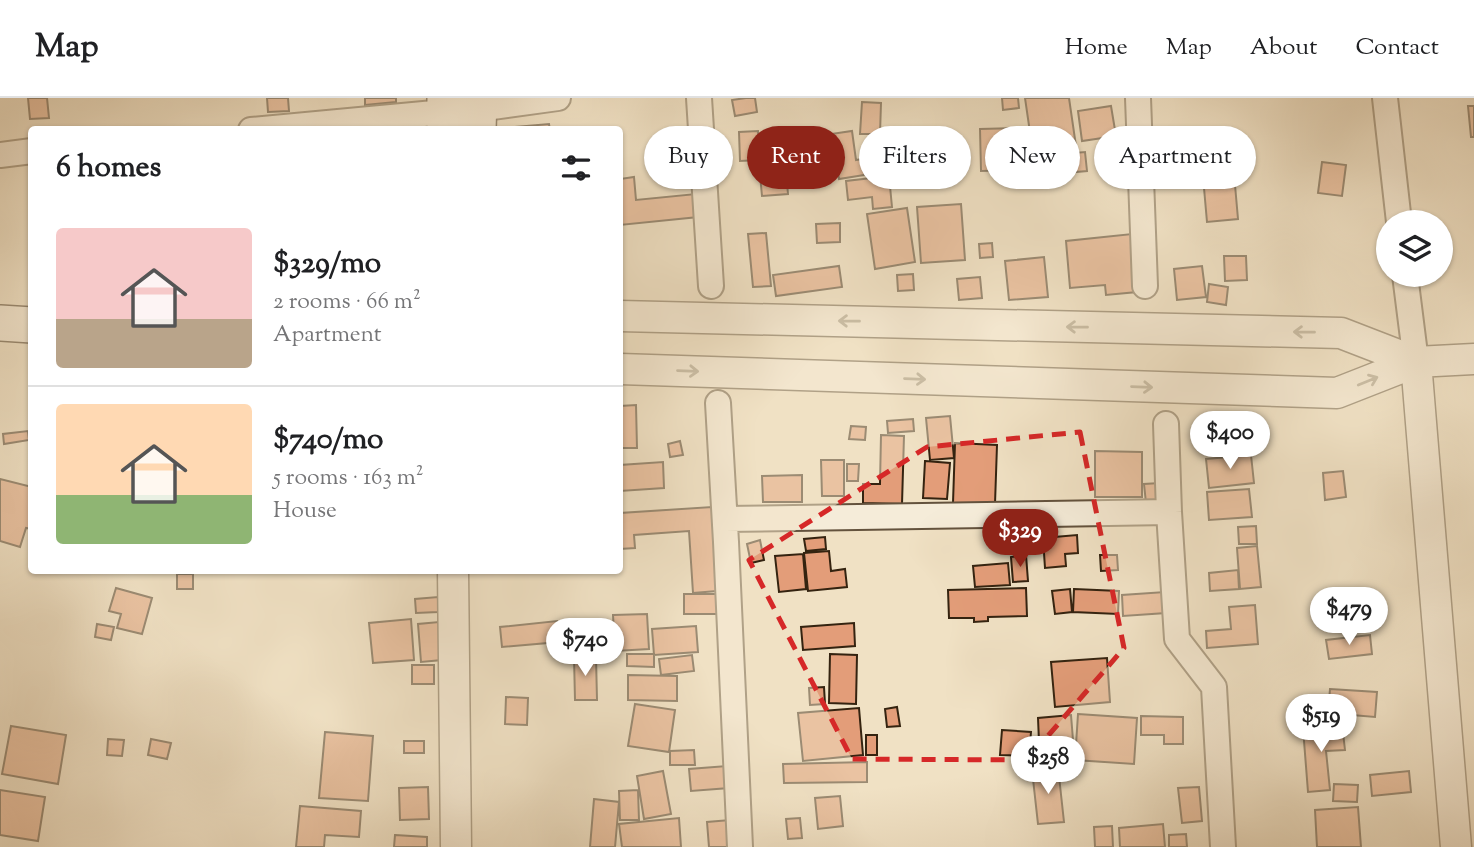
<!DOCTYPE html>
<html lang="en">
<head>
<meta charset="utf-8">
<style>
	:root { --surface:#fff; --page:#f6f6f6; --text:#202124; --muted:#757577; --line:#e0e0e0; --accent:#8f2418 }
	body { margin:0; font-family:"Sorts Mill Goudy",serif; background:var(--page); color:var(--text); height:100vh; display:flex; flex-direction:column; font-size:26px; white-space:nowrap }
	* { box-sizing:border-box; margin:0 }
	p { font-size:23px; color:var(--muted) }
	.icon { flex:none; width:38px; height:38px; fill:none; stroke:currentColor; stroke-width:2; stroke-linecap:round; stroke-linejoin:round }
	.map { position:relative; flex:1; overflow:hidden }
	.drawer { position:absolute; left:28px; top:28px; width:595px; height:448px; display:flex; flex-direction:column; background:var(--surface); border-radius:7px; box-shadow:0 2px 5px #0004 }
	.drawer>* { flex:none }
	.guide { position:absolute; left:644px; top:28px; width:665px; height:63px; display:flex; gap:14px }
	.controls { position:absolute; left:1376px; top:112px; display:grid; gap:14px }
	.controls a { display:grid; place-items:center; width:77px; height:77px; border-radius:50%; background:var(--surface); box-shadow:0 2px 5px #0004; font-size:35px }
	.price { position:absolute; translate:-50% -60px; padding:0 16px; border-radius:24px; background:#fff; color:#222; font-size:23px; line-height:46px; filter:drop-shadow(0 2px 4px #0008) }
	.price::after { content:''; position:absolute; left:50%; top:42px; width:21px; height:16px; margin-left:-10px; background:inherit; clip-path:polygon(0 0,100% 0,50% 100%) }
	.price.current { background:var(--accent); color:#fff }
	ul { padding:0; list-style:none }
	li { display:flex; align-items:center; gap:21px; height:175px; padding:0 28px }
	li+li { border-top:2px solid var(--line) }
	li span { display:grid; place-items:center; flex:none; width:196px; height:140px; border-radius:7px; color:#555 }
	li>.icon { margin-inline-start:auto }
	span .icon { width:84px; height:84px; fill:#fffc; stroke-width:1 }
	li b { font-size:30px }
	h2 { display:flex; justify-content:space-between; align-items:center; height:84px; padding:0 28px; font-size:30px }
	.tag { padding:0 24px; border-radius:32px; background:var(--surface); box-shadow:0 2px 5px #0004; font-size:24px; line-height:63px }
	.tag.current { background:var(--accent); color:#fff }
	header { display:flex; align-items:center; gap:42px; box-sizing:border-box; height:98px; padding:0 35px; background:var(--surface); border-bottom:2px solid var(--line) }
	header strong { font-size:33px }
	nav { display:flex; gap:38px; margin-inline-start:auto; font-size:24px }
	.map>svg:first-child { display:block }
	.building { fill:#e39d79; stroke:#342310; stroke-width:2 }
	.lines { fill:none; stroke-linecap:round; stroke-linejoin:round }
	.minor-casing { stroke:#63523d; stroke-width:28 }
	.tertiary-casing { stroke:#63523d; stroke-width:33 }
	.secondary-casing { stroke:#342310; stroke-width:38 }
	.minor { stroke:#f5ecd9; stroke-width:24 }
	.tertiary { stroke:#f5ecd9; stroke-width:30 }
	.secondary { stroke:#f5ecd9; stroke-width:35 }
	.oneway { stroke:#9e927f }
	.marked { fill:none; stroke:#d62828; stroke-width:5; stroke-dasharray:14 9; stroke-linejoin:round }
</style>
</head>
<body>
<header>
<strong>Map</strong>
<nav><a>Home</a><a>Map</a><a>About</a><a>Contact</a></nav>
</header>
<div class="map">
<svg width="1474" height="749" viewBox="0 0 1474 749">
	<rect width="100%" height="100%" fill="#f0e1c4"/>
	<filter id="stains"><feTurbulence type="fractalNoise" baseFrequency=".00286" numOctaves="4"/><feColorMatrix values="0 0 0 0 .2 0 0 0 0 .09 0 0 0 0 .02 0 0 0 .5 -.17"/></filter>
	<radialGradient id="worn" r=".72"><stop offset=".6" stop-color="#630" stop-opacity="0"/><stop offset="1" stop-color="#630" stop-opacity=".3"/></radialGradient>
	<path class="building" d="M28 0H47L49 20 30 21Z
		M267 0H288L289 13 268 14Z
		M365 0H396V4L365 7Z
		M746 0H755L757 14 735 18 732 2Z
		M1002 0H1018L1019 10 1003 12Z
		M1025 0H1069L1076 48 1033 55Z
		M862 4 881 5 880 36H860Z
		M1111 8 1116 38 1082 43 1078 13Z
		M1468 8H1474V39H1471Z
		M549 26 550 32H517L516 29Z
		M1017 30 1018 72 981 73 980 31Z
		M758 33 759 62 740 63 739 34Z
		M852 33 856 62 880 58 883 74 839 81 831 36Z
		M920 37 922 57 892 60 890 39Z
		M1085 54 1087 73 1031 78 1029 59Z
		M785 64 788 96 762 98 759 66Z
		M1322 64 1346 67 1342 98 1318 95Z
		M889 78 892 109 873 111 872 99 848 102 846 83Z
		M634 79 636 102 706 95 708 118 620 127V81Z
		M1235 87 1238 121 1207 124 1204 90Z
		M961 106 965 162 921 165 917 109Z
		M907 110 915 164 875 171 867 116Z
		M840 125V144L817 145 816 126Z
		M766 135 771 188 753 189 748 136Z
		M1132 136 1137 194 1106 197 1105 187 1070 190 1066 143Z
		M992 145 993 159 980 160 979 146Z
		M1224 158H1246L1247 182 1225 183Z
		M1044 159 1048 199 1009 202 1005 163Z
		M839 168 842 189 776 198 773 177Z
		M1202 168 1206 199 1177 202 1174 171Z
		M913 176 914 192 898 193 897 177Z
		M980 179 982 200 959 202 957 181Z
		M1209 186 1228 189 1226 207 1207 204Z
		M636 307 637 350H620V308Z
		M950 318 954 360 930 362 926 320Z
		M913 321 914 333 888 335 887 323Z
		M851 328 866 329 865 342 849 341Z
		M28 333 29 342 4 346 3 336Z
		M881 337 904 338 902 406 863 405V386H880Z
		M680 343 683 357 670 359 668 346Z
		M955 345 997 347 995 406 953 405Z
		M1095 353 1142 354V399H1095Z
		M1251 357 1254 385 1209 390 1206 361Z
		M821 362H844V398H822Z
		M925 363 950 365 947 401 923 400Z
		M663 364 664 390 620 393V367Z
		M847 366H859L858 383H847Z
		M1343 373 1346 399 1325 402 1323 375Z
		M802 377V404H763L762 378Z
		M0 381 32 389V431L26 430 20 449 0 443Z
		M1160 385 1162 404 1146 405 1144 386Z
		M1249 391 1252 419 1209 422 1207 394Z
		M712 409 717 493 693 495 689 433 634 437 635 450 620 451V415Z
		M1256 428 1257 446H1239L1238 429Z
		M1077 437 1078 455 1065 456 1066 468 1045 470 1043 440Z
		M825 439 826 451 806 453 804 441Z
		M760 442 764 462 751 465 747 446Z
		M1257 448 1261 489 1240 491 1237 450Z
		M829 453 831 473 845 471 847 489 808 493 804 455Z
		M803 456 806 491 779 494 775 458Z
		M1026 457 1028 483 1013 484 1011 459Z
		M1100 457H1117L1118 472 1101 473Z
		M1008 465 1010 487 975 489 973 468Z
		M1238 472 1239 491 1210 493 1209 475Z
		M177 476H193V491H177Z
		M116 490 152 500 142 536 117 530 121 516 109 513Z
		M1026 490 1027 518 988 519V523L974 524V520H949L948 492Z
		M1070 491 1072 514 1055 516 1052 493Z
		M1074 491 1119 493 1118 516 1073 514Z
		M1165 494 1166 515 1123 518 1122 497Z
		M684 496H722V516H684Z
		M438 499V514L416 515 415 501Z
		M1255 507 1258 546 1207 550 1206 533 1231 531 1229 509Z
		M647 516 649 551 615 553 613 517Z
		M411 521 414 562 373 565 369 525Z
		M557 523 559 544 502 549 500 529Z
		M439 524 442 562 421 564 418 526Z
		M854 525 855 548 803 552 801 529Z
		M97 526 114 529 111 542 95 539Z
		M696 528 698 554 654 557 652 531Z
		M1370 537 1372 556 1329 561 1326 542Z
		M627 556H654V569L627 568Z
		M830 556 857 557 856 606 829 605Z
		M692 557 694 573 661 577 659 561Z
		M574 559H596L597 602H575Z
		M1107 560 1110 604 1055 609 1051 564Z
		M412 567H434V586H412Z
		M628 577 677 578V603L628 602Z
		M824 589 825 606 810 607 809 590Z
		M1330 591 1377 594 1375 619 1328 615Z
		M506 599 528 600 527 627 505 626Z
		M635 606 675 612 669 654 628 648Z
		M897 609 900 628 887 629 885 611Z
		M859 610 863 657 803 663 798 615Z
		M1078 616 1137 620 1134 666 1075 662Z
		M1071 617 1073 642H1061L1062 667 1040 668 1038 620Z
		M1141 618 1183 619V646H1164V637H1141Z
		M1342 626 1345 652 1326 653 1330 692 1308 694 1303 630Z
		M11 628 66 637 58 686 2 676Z
		M1002 632 1031 634 1029 658 1000 657Z
		M325 634 373 638 368 703 319 700Z
		M866 637H877V657H866Z
		M108 641 124 642 122 658 107 657Z
		M151 641 171 645 167 661 148 657Z
		M404 643H424V655H404Z
		M694 652 695 667H670V653Z
		M867 664V684L784 685 783 666Z
		M727 668 729 690 691 693 689 671Z
		M1058 669 1064 724 1038 726 1032 672Z
		M663 673 671 716 644 721 637 678Z
		M1409 673 1411 694 1372 698 1370 677Z
		M1334 686 1358 687 1357 704 1333 703Z
		M428 689 429 721 400 722 399 690Z
		M1199 689 1202 723 1182 725 1178 690Z
		M0 692 45 699 38 743 0 737Z
		M638 692 639 722H620L619 693Z
		M840 698 843 728 818 731 815 700Z
		M594 701 619 704 615 749H590Z
		M300 708 361 713 359 739 325 737 324 749H296Z
		M1358 709 1361 749H1317L1315 712Z
		M679 720 681 749H622L619 726Z
		M800 720 802 740 788 741 786 721Z
		M730 722 732 749H709L707 724Z
		M1163 726 1165 749H1120L1119 730Z
		M1112 728 1113 749H1095L1094 729Z
		M1186 736 1187 749H1169V737Z
		M395 737 427 739V749H394Z"/>
	<g class="lines">
		<g class="minor-casing">
			<path id="minor" d="M699 0 711 188
				M1138 0 1145 188
				M1385 0 1399 124
				M478 11 558 0
				M251 32 445 14
				M0 57 32 53
				M1405 177 1416 264
				M718 305 726 444 740 749
				M1166 326 1169 414 1177 541 1214 589 1223 749
				M725 421 1169 414"/>
		</g>
		<g class="tertiary-casing">
			<path id="tertiary" d="M620 218 1341 235 1416 264
				M1416 264 1456 749
				M620 271 1337 295 1416 264 1474 261
				M453 472 456 749"/>
		</g>
		<g class="secondary-casing">
			<path id="secondary" d="M445 32V0
				M478 32 479 0
				M0 225 32 227"/>
		</g>
		<use href="#minor" class="minor"/>
		<use href="#tertiary" class="tertiary"/>
		<use href="#secondary" class="secondary"/>
	</g>
	<defs><path id="oneway-shaft" d="M-6 0H5M1.5-3L5.5 0L1.5 3" fill="none" stroke-width="1.6" stroke-linecap="round" stroke-linejoin="round" transform="scale(1.75)"/></defs>
	<g class="oneway">
		<use href="#oneway-shaft" transform="translate(849 223) rotate(-179)"/>
		<use href="#oneway-shaft" transform="translate(1077 229) rotate(-179)"/>
		<use href="#oneway-shaft" transform="translate(1304 234) rotate(-179)"/>
		<use href="#oneway-shaft" transform="translate(688 273) rotate(2)"/>
		<use href="#oneway-shaft" transform="translate(915 281) rotate(2)"/>
		<use href="#oneway-shaft" transform="translate(1368 283) rotate(-22)"/>
		<use href="#oneway-shaft" transform="translate(1142 289) rotate(2)"/>
	</g>
	<path d="M0 0H1474V749H0ZM1080 334 1124 550 1027 662 852 661 749 462 927 349Z" fill="#f0e1c4" fill-opacity=".55" fill-rule="evenodd"/>
	<path class="marked" d="M1080 334 1124 550 1027 662 852 661 749 462 927 349Z"/>
	<rect width="100%" height="100%" filter="url(#stains)"/>
	<rect width="100%" height="100%" fill="url(#worn)"/>
</svg>
<div class="controls">
<a><svg class="icon" aria-label="layers" viewBox="0 0 24 24"><path d="M12 4l9 5-9 5-9-5zM3 14l9 5 9-5"/></svg></a>
</div>
<b class="price" style="left:1230px;top:373px">$400</b>
<b class="price current" style="left:1020px;top:471px">$329</b>
<b class="price" style="left:1349px;top:549px">$479</b>
<b class="price" style="left:585px;top:580px">$740</b>
<b class="price" style="left:1321px;top:656px">$519</b>
<b class="price" style="left:1048px;top:698px">$258</b>
<div class="guide">
<a class="tag">Buy</a>
<a class="tag current">Rent</a>
<a class="tag">Filters</a>
<a class="tag">New</a>
<a class="tag">Apartment</a>
</div>
<section class="drawer">
<h2>6 homes<svg class="icon" aria-label="filters" viewBox="0 0 24 24"><path d="M4 7h16M4 17h16"/><circle cx="9" cy="7" r="2"/><circle cx="15" cy="17" r="2"/></svg></h2>
<ul>
<li><span style="background:linear-gradient(#f6c9c9 65%,#b9a48a 0)"><svg class="icon" aria-label="home" viewBox="0 0 24 24"><path d="M3 11l9-7 9 7M6 9v11h12V9"/></svg></span><div><b>$329/mo</b><p>2 rooms · 66 m²</p><p>Apartment</p></div></li>
<li><span style="background:linear-gradient(#ffd9b3 65%,#8fb573 0)"><svg class="icon" aria-label="home" viewBox="0 0 24 24"><path d="M3 11l9-7 9 7M6 9v11h12V9"/></svg></span><div><b>$740/mo</b><p>5 rooms · 163 m²</p><p>House</p></div></li>
</ul>
</section>
</div>
</body>
</html>
